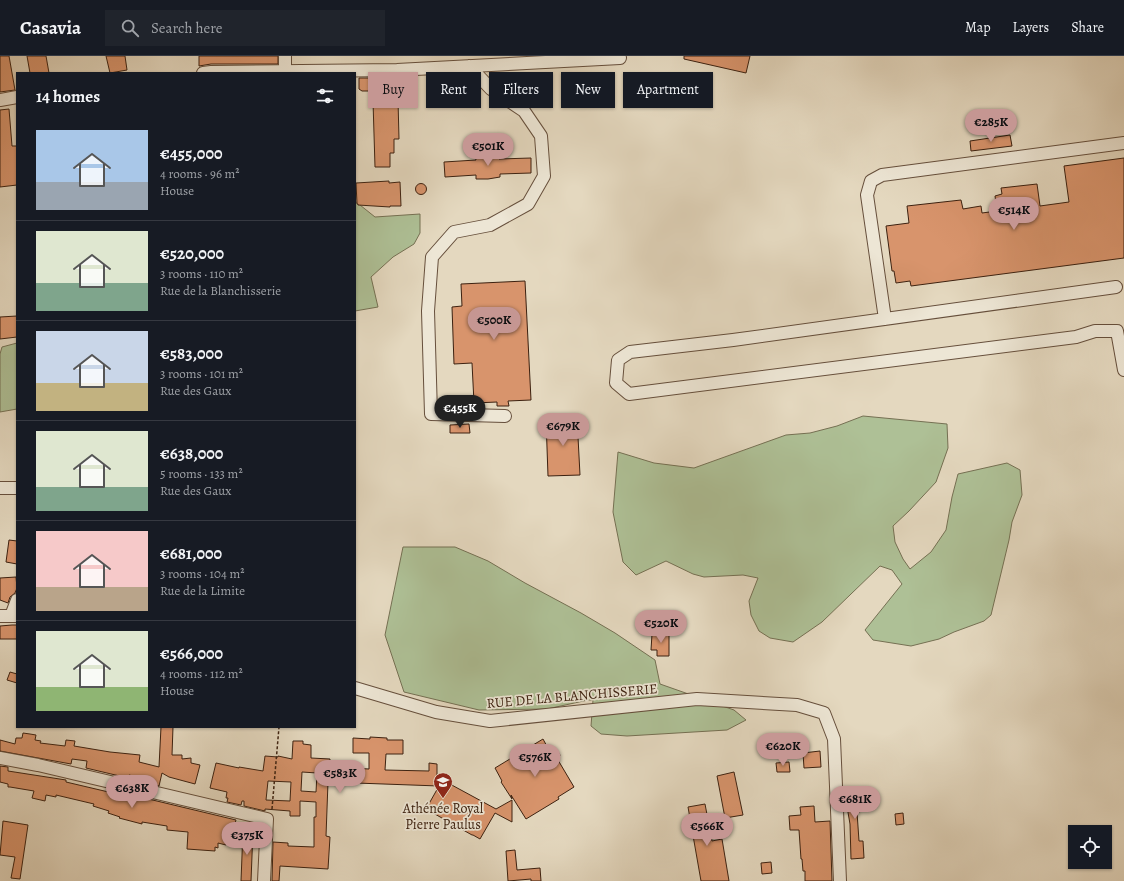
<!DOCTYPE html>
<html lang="en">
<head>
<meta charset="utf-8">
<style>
	:root { --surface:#171b24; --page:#20242c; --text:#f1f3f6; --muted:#9ea1a6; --line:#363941; --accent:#c59692 }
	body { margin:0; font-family:Alegreya,serif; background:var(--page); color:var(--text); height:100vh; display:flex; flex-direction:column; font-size:15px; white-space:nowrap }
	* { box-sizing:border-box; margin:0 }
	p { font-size:13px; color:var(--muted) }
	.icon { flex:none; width:22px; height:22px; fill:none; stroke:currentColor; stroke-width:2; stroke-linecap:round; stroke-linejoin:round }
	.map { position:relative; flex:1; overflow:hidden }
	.sheet { position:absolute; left:16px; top:16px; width:340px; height:656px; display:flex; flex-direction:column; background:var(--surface); border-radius:0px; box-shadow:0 1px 3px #0004 }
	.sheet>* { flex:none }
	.banner { position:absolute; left:368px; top:16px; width:380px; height:36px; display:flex; gap:8px }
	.tools { position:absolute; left:1068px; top:769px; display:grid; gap:8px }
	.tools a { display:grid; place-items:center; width:44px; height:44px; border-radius:0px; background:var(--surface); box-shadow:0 1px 3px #0004; font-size:20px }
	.price { position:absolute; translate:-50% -34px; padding:0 9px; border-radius:14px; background:var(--accent); color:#111; font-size:13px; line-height:26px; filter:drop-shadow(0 1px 2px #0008) }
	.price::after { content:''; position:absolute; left:50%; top:24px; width:12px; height:9px; margin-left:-6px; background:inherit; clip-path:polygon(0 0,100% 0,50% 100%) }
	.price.selected { background:#222; color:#fff }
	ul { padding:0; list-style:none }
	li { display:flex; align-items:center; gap:12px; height:100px; padding:0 20px }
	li+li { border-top:1px solid var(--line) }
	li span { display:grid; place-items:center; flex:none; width:112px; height:80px; border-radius:0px; color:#555 }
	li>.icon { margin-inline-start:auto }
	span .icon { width:48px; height:48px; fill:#fffc; stroke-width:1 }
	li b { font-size:17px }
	h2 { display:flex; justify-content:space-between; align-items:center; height:48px; padding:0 20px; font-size:17px }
	.tag { padding:0 14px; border-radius:0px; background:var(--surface); box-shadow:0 1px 3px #0004; font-size:14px; line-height:36px }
	.tag.selected { background:var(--accent); color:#111 }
	header { display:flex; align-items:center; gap:24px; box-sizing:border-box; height:56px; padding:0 20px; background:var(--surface); border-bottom:1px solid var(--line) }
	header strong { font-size:19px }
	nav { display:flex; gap:22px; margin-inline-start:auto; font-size:14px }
	.search { width:280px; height:36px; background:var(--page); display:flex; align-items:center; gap:10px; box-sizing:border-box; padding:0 14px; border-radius:0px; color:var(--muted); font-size:15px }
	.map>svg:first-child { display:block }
	.green { fill:#aec096; stroke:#757053 }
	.building { fill:#d8946c; stroke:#3c2110; fill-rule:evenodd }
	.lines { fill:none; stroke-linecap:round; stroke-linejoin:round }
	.minor-casing { stroke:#664f3c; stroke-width:14 }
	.path { stroke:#3c2110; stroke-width:1.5; stroke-dasharray:3 2; stroke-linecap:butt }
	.minor { stroke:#ede6d5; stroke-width:12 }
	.labels { text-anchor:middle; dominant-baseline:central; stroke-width:3.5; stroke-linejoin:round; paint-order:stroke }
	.street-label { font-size:14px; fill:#3c2110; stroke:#ede6d5 }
	.poi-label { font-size:14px; fill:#3c2110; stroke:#ede6d5 }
</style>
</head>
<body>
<header>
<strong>Casavia</strong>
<div class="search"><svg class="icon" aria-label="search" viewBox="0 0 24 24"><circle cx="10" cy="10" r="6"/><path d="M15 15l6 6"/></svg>Search here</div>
<nav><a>Map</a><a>Layers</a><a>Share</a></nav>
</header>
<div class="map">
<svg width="1124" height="825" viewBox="0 0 1124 825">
	<rect width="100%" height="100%" fill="#e4d8bf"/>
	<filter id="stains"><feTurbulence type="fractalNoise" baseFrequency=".005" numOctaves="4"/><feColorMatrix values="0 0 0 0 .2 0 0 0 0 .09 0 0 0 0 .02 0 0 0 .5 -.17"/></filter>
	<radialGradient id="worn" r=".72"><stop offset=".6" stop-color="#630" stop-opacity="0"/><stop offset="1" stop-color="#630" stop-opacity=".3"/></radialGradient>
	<path class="green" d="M355 145 375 161 420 158V177L414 188 393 201 371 221 378 251 355 255Z
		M17 287V353L0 356V298L2 291Z
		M863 360 947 368 948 392 936 426 909 455 893 470 895 486 903 503 910 513 931 496 946 474 952 441 958 418 1007 407 1020 414 1022 439 1012 466 1009 484 991 559 984 565 954 576 939 583 911 590 873 584 865 574 902 528 892 514 880 510 822 566 793 586 770 582 759 575 751 559 749 545 758 522 743 519 704 521 693 518 666 505 636 519 623 506 613 456 618 396 654 407 694 412 786 379 810 377 837 370Z
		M403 491H455L488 505 525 527 581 557 615 577 655 604 660 628 734 654 746 664 727 674 627 680 601 678 591 670 593 644H588L547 653 479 654 404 636 385 579Z"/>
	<path class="building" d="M0 0H9L15 34 0 36Z
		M27 0H46L49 17H30Z
		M106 0H125L127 14 110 17Z
		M199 0H278V8H211L199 10Z
		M684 0H750L746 17 684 3Z
		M359 22H397V28L376 29V35H362L359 33Z
		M398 44 399 83H394V97H390V111H375L373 45Z
		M9 53 12 90H17V129L0 131V54Z
		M1010 79 1012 90 971 95 970 85Z
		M499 98V103L531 102V117L500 118V121L488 123H476V119L445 121 444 106 476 104 475 99Z
		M1124 102V202L911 230 910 225 896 227 894 215H892L886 170 909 167 907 150 961 144 963 153 981 150 982 157 997 155 995 140 1002 138 1001 132 1037 128 1040 150 1069 146 1064 110Z
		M389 125V127L400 126 401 150H390V151L358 149V148H357L356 127Z
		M415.5 133a5.5 5.5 0 1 1 11 0a5.5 5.5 0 1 1-11 0Z
		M525 225 531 344 508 345 509 350H497V346L474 347 472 307 454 308 452 251 462 250 461 228Z
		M17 260V281L0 283V261Z
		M577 362 580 419 548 420 546 363Z
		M469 368 470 377H450V369Z
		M9 484 17 485V508L6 506Z
		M16 521 17 532 15 537 10 541 8 547 0 544V522Z
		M12 569H17V583H0V570Z
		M652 578H669V600H657V594H651Z
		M10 616 17 618V627L7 624Z
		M161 671H173L172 699H182V703L191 702V707L200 709 195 728 169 721 162 717 159 730 143 726 144 723 129 719 128 722 86 712 87 705 72 703 71 708 0 695V684L15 688 16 682H22L23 677 30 678 36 679 35 684 41 685 40 687 65 690 66 684 75 685 74 690 110 696 140 699 139 706 159 711Z
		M370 681 387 682V684H403V698H386L385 714 429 715V707L437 708V721L496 753 512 744V766L495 757 480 783 473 779H472L426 753 439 730 328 726 326 780 330 781 328 813 280 810 279 825H272L273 786 288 787V790L314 791V761H316V746L300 745V760H290V755L265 753V755L244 750V745H242L241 749 227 746 228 742H226L227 736 210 732 216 707 239 712V711L263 715 265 700 278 701V700L292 703 293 685H303V688L311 689V702L330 703 329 711 369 713V697H353V682L370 683ZM302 716 317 717 316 736 301 735ZM268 725 291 726 290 745 266 744Z
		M543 683 550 696 556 693 560 699 558 704 574 731 558 741 559 743 526 763 511 739 512 743 501 726 502 725 495 712Z
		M820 695 821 711 804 712 803 697Z
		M789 706 790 716H777L776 707Z
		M0 710 8 711V715L66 724V726L134 742 136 740 236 764 229 788 226 787V789L218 787V792L215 791V795L187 793 188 776 167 774V770L142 766V768L119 762 120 761 108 757 109 755 93 750 94 748 56 739V741L46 739 45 745 32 742 34 735 10 731H8V728L0 726Z
		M734 716 743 759 725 762 717 720Z
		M854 731V733L863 732 865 751 860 752V756H857L859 785H863L864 802 851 803 850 768 844 733Z
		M705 748 712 785 722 783 729 825H701L688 751Z
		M814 750 815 766 830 765 832 825H805V815H803L802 803H801L799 774H790L789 760 801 759 800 751Z
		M903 757 904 768 896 769 895 758Z
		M3 765 28 769 20 823 11 822 15 801 0 799Z
		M243 774H253L251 825H241Z
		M515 794 517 814 540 812 541 825H531V823L508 825 506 795Z
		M771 806 772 817 762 818 761 807Z"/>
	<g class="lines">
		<g class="minor-casing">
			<path id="minor" d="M285 0V15
				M469 10 491 33 524 55 541 80 544 120 528 148 490 169 454 176 432 201 428 255 431 358 505 360
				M203 17 211 16 397 14 620 2
				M0 44 17 41
				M1116 231 733 284 630 296 618 304 616 327 629 338 1076 281 1095 275H1117L1124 314
				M885 263 867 139 871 125 882 119 1124 87
				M0 432H17
				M0 560H17
				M11 560 17 544
				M355 632 436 656 490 665 697 643 797 649 824 657 834 683 840 825
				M0 702 38 709 267 763 264 825"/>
		</g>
		<path class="path" d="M272 753 279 671"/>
		<use href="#minor" class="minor"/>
	</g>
	<defs>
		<g id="school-pin" transform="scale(1)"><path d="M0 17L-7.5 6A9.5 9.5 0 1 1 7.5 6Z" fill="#8f2418" stroke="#ede6d5"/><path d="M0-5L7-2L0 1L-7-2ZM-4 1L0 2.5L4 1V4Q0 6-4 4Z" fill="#fff"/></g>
	</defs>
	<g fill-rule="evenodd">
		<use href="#school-pin" x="443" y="726"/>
	</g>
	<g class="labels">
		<g class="street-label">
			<text transform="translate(572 640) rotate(-5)">RUE DE LA BLANCHISSERIE</text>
		</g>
		<g class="poi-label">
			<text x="443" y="752">Athénée Royal<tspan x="443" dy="16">Pierre Paulus</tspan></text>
		</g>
	</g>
	<rect width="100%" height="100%" filter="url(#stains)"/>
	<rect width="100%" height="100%" fill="url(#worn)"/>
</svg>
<div class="tools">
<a><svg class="icon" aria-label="locate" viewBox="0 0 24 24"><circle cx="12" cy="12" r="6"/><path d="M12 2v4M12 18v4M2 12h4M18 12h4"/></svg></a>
</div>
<b class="price" style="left:991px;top:87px">€285K</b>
<b class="price" style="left:488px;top:111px">€501K</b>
<b class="price" style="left:1014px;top:175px">€514K</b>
<b class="price" style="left:494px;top:285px">€500K</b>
<b class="price selected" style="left:460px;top:373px">€455K</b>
<b class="price" style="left:563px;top:391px">€679K</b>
<b class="price" style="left:661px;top:588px">€520K</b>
<b class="price" style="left:783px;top:711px">€620K</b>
<b class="price" style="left:535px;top:722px">€576K</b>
<b class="price" style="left:340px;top:738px">€583K</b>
<b class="price" style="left:132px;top:753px">€638K</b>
<b class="price" style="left:855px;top:764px">€681K</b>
<b class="price" style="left:707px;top:791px">€566K</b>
<b class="price" style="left:247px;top:800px">€375K</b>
<div class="banner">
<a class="tag selected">Buy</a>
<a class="tag">Rent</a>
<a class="tag">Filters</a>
<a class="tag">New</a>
<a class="tag">Apartment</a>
</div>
<section class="sheet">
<h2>14 homes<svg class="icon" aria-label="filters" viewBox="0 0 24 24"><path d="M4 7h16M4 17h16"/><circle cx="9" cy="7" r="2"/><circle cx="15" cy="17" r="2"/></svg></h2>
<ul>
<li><span style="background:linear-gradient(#a9c7e8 65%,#9aa5b1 0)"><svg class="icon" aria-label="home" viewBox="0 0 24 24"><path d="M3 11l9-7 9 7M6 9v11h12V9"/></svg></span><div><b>€455,000</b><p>4 rooms · 96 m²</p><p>House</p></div></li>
<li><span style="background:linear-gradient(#dfe7d0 65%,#7fa58c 0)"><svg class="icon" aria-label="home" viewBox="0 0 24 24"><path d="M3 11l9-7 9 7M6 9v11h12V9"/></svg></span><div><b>€520,000</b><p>3 rooms · 110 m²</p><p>Rue de la Blanchisserie</p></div></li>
<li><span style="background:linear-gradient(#c9d6e8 65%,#c2b280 0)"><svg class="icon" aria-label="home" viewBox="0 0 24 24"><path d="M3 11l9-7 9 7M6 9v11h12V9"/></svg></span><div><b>€583,000</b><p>3 rooms · 101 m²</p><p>Rue des Gaux</p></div></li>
<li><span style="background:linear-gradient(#dfe7d0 70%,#7fa58c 0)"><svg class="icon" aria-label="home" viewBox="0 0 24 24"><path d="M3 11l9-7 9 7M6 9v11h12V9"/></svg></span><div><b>€638,000</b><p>5 rooms · 133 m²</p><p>Rue des Gaux</p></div></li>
<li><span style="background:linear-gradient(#f6c9c9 70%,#b9a48a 0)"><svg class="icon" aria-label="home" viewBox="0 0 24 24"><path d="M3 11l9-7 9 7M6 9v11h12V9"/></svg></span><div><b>€681,000</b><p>3 rooms · 104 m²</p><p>Rue de la Limite</p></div></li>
<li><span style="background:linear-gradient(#dfe7d0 70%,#8fb573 0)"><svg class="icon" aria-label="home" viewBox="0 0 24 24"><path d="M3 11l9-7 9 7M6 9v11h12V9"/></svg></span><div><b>€566,000</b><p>4 rooms · 112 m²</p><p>House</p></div></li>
</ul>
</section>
</div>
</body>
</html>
